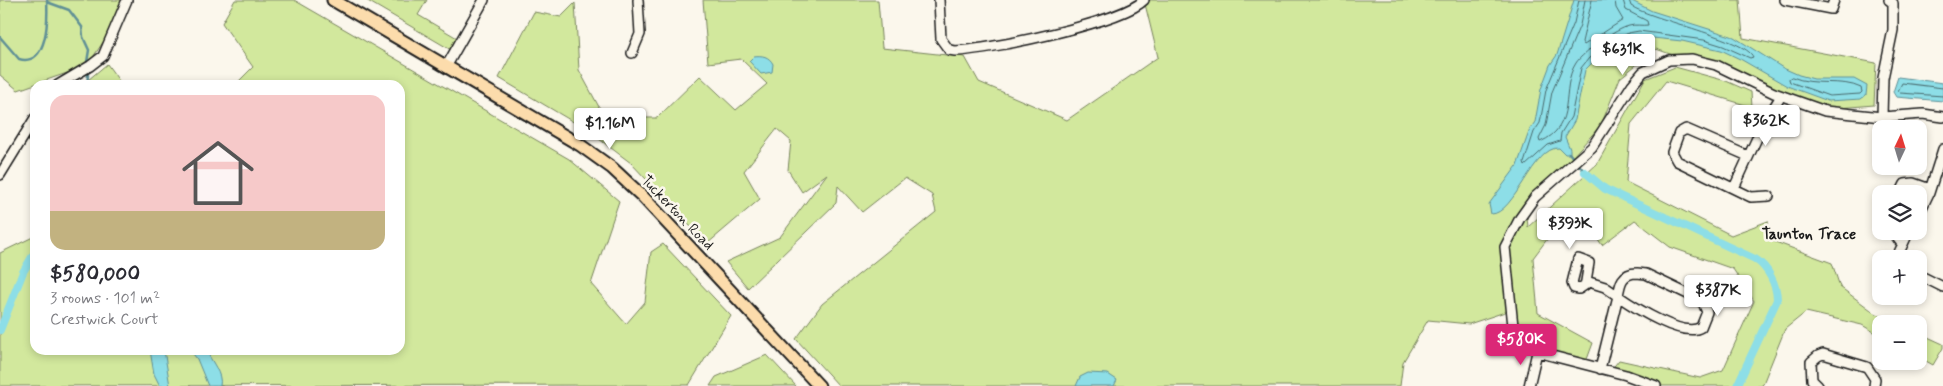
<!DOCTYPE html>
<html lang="en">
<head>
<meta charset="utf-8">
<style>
	:root { --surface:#fff; --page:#f7f7f7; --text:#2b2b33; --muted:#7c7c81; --accent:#db2777 }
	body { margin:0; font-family:Mynerve,sans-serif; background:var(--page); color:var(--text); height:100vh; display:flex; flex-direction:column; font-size:19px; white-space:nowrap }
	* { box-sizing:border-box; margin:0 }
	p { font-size:16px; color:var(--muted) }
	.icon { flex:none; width:28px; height:28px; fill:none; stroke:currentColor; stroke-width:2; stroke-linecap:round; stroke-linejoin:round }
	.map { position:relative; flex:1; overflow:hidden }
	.side { position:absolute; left:30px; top:80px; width:375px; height:275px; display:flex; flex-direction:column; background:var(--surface); border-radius:15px; box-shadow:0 2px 8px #0003 }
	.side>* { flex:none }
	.needle { width:32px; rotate:4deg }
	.tools { position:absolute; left:1872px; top:120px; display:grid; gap:10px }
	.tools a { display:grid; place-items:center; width:55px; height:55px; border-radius:10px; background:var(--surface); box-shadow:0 2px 8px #0003; font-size:25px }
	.price { position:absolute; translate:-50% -42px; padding:0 11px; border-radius:5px; background:#fff; color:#222; font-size:16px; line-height:32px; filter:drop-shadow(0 1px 2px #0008) }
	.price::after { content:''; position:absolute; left:50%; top:30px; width:15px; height:11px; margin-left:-8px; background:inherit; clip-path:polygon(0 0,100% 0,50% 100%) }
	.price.on { background:var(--accent); color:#fff }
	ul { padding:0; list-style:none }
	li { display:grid; align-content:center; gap:10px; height:265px; padding:0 20px }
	li span { display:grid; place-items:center; height:155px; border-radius:15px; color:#555 }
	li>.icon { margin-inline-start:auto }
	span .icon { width:90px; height:90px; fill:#fffc; stroke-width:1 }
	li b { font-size:21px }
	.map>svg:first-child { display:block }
	.green { fill:#d2e89d; stroke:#77825c }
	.water { fill:#8ddee7; stroke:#609096 }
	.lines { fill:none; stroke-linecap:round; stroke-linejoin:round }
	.shore { stroke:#496a6d; stroke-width:1 }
	.stream { stroke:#609096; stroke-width:2.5 }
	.canal { stroke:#8ddee7; stroke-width:8 }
	.minor-casing { stroke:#1c1c1c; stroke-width:12 }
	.major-casing { stroke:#1c1c1c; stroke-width:15 }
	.minor { stroke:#fbf7ec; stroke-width:9 }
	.major { stroke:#fcdcac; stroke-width:11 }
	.labels { text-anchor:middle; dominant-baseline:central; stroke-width:5; stroke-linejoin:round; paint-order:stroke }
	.street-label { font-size:15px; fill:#1c1c1c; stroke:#fbf7ec }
	.neighbourhood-label { font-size:16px; font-weight:bold; fill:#1c1c1c; stroke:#fbf7ec }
</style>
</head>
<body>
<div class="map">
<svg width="1943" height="386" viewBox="0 0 1943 386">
	<rect width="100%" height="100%" fill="#fbf7ec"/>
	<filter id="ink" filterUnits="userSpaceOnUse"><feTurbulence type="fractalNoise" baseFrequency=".02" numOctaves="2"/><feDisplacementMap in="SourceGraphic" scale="10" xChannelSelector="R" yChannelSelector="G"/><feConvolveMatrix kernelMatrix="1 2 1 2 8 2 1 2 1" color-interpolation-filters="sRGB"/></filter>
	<g filter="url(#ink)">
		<path class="green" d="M0 0H125L118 20 87 66 18 90 0 75Z
			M235 0H294L569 159 619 201 591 284 626 324 645 302 651 252 663 244 731 316 689 385 0 386V253L35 236V350H400V85H235L253 67 222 23Z
			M366 0H427L418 15 464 42 458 54Z
			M703 0H878L882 48 965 57 979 82 1067 120 1158 57 1144 0H1740L1743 38 1876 63 1874 105 1827 109 1656 49 1620 78 1601 125 1526 208 1528 227 1597 164 1645 79 1675 67 1726 81 1751 92 1752 107 1666 81 1631 124 1626 182 1731 235 1768 221 1770 240 1832 263 1840 287 1875 313 1898 324H1881V336L1862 325 1806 312 1785 329 1762 386H1656L1611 370 1619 360 1700 378 1723 370 1754 301 1733 269 1670 247 1635 220 1602 245 1588 225 1560 222 1533 258 1538 313 1593 343 1586 362 1542 348 1508 311 1469 324 1428 320 1403 362 1400 386H839L796 339 822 304 936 212 932 195 905 178 862 212 838 186 836 203 748 288 726 262 780 237 827 174 802 192 788 170 791 141 777 129 744 171 760 199 707 244 631 163 587 130 499 78 534 12 561 17 575 3 579 70 605 118H657L700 76 736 110 767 84 741 59 708 63Z
			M107 64 122 85H88V80Z
			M1919 333 1943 344V348L1933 365 1919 357Z
			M767 355 796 386H710L716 377Z"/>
		<path class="water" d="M1574 0H1630L1652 11 1734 37 1783 68 1799 75 1814 79H1854L1867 86 1866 95 1861 99 1828 101 1787 86 1742 60 1721 50 1682 41 1633 36 1593 62 1585 70 1575 120 1565 137 1570 149V154H1565L1559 148C1534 146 1514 215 1491 214L1489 204 1517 166 1530 129 1535 122 1541 89 1550 65 1557 55Z
			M754 56C762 55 769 56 773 64L772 72 761 74 749 61Z
			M1898 77 1943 83V101L1896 97 1893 92Z
			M150 350H164L170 386H160L154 374Z
			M190 350H206C211 361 223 374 220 386H208L197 359Z
			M1088 373 1108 374 1117 380 1114 386H1076L1080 377Z"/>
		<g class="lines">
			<path class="shore" d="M1579 0 1574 23 1546 90 1540 123 1534 132 1524 163 1525 166 1548 145 1560 141 1561 133 1571 117 1581 68 1589 58 1628 33 1639 31 1704 40 1723 46 1750 58 1753 57C1746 39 1653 20 1631 6L1629 0
				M1585 0 1580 25 1552 92 1546 125 1539 139 1540 142C1578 126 1559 89 1576 63 1583 52 1616 29 1629 26 1635 24 1642 26 1648 25L1647 21 1626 10 1623 0
				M1592 0 1582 42 1584 45 1623 20 1616 8 1615 0
				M1792 77C1816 87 1841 78 1861 88L1862 92 1860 94 1829 96 1790 82 1789 79Z
				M1943 88 1902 83 1898 91 1900 93 1943 96"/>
			<path class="stream" d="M47 2 69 10 82 27 83 37 89 50 87 62
				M0 37 19 59C48 67 48 19 47 0
				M87 85 88 75
				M1569 153 1585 172"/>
			<path class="canal" d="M1585 172 1605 189 1755 259C1768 267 1777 285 1777 300L1737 386
				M0 330 23 272 35 252"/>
			<g class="minor-casing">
				<path id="minor" d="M939 0 941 39 949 50 955 51C989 50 1123 22 1144 0
					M1785 0 1831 9 1834 0
					M632 53 640 34 638 0
					M446 67 484 0
					M58 85 90 66 103 56 127 0
					M1882 117 1883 78 1893 30V3L1889 0
					M1748 156 1686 129 1679 133 1672 152 1677 161 1751 197 1769 196
					M0 175 35 118
					M1734 188 1763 125 1781 96
					M1900 194 1905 184 1913 183 1930 189
					M1919 214 1929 193 1943 149
					M1892 231 1902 244
					M1896 259 1909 231
					M1637 273 1646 274 1696 298 1703 303 1707 312 1701 327C1684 339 1634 307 1618 296 1620 283 1622 273 1637 273Z
					M1919 275 1943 287
					M1586 281 1585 285 1579 289 1574 288 1572 283 1578 259 1589 263 1586 281 1605 287 1618 296 1600 369
					M1529 386 1537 352
					M1656 386 1626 375 1537 352 1513 326 1505 247 1520 218 1535 197 1592 147 1632 85 1643 72 1669 60 1692 59 1716 65 1774 93 1825 111 1882 117 1923 114 1943 117
					M1818 386 1812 380 1811 362 1818 356 1823 354 1867 367 1875 379 1874 386"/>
			</g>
			<g class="major-casing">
				<path id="major" d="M333 0 580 145 612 168 643 197 819 386"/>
			</g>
			<use href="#minor" class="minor"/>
			<use href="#major" class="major"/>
		</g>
	</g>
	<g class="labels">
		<g class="street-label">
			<text transform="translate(677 213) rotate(46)">Tuckerton Road</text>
		</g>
		<g class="neighbourhood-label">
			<text x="1809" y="234">Taunton Trace</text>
		</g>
	</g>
</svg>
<div class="tools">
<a><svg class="needle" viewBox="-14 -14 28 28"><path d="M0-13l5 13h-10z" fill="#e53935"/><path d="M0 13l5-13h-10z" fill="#7c7c81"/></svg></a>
<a><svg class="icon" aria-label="layers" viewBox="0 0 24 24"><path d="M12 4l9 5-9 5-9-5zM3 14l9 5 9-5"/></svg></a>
<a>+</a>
<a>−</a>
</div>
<b class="price" style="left:1623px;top:76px">$631K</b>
<b class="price" style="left:1766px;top:147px">$362K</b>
<b class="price" style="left:610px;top:150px">$1.16M</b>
<b class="price" style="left:1570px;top:250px">$393K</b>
<b class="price" style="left:1718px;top:317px">$387K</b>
<b class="price on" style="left:1521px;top:366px">$580K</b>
<section class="side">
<ul>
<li><span style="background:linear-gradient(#f6c9c9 75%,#c2b280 0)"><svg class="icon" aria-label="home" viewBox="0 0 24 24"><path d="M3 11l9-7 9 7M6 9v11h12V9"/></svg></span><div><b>$580,000</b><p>3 rooms · 101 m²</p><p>Crestwick Court</p></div></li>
</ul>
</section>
</div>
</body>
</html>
